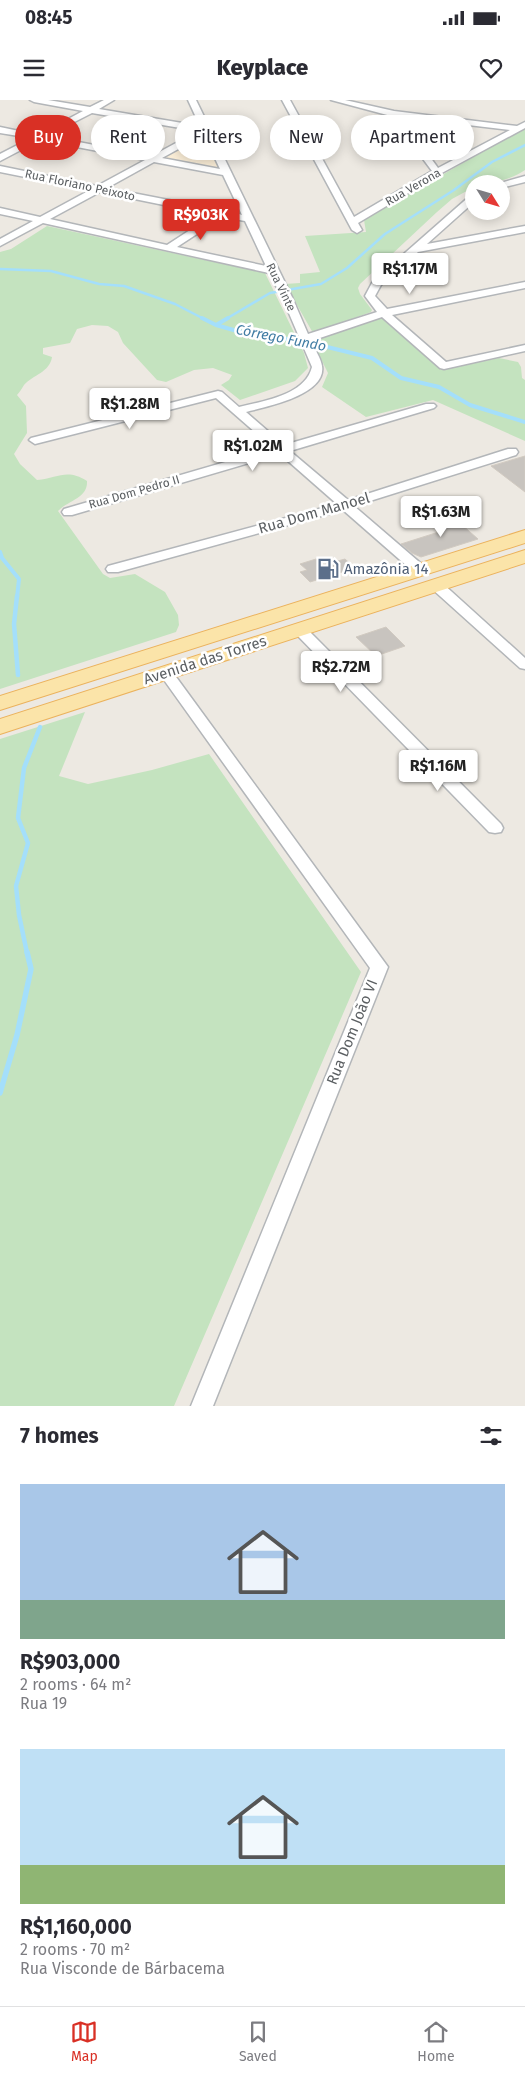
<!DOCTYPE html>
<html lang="en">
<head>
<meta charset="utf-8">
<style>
	:root { --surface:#fff; --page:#f2f2f3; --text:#2b2b33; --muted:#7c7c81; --line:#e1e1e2; --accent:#d93025 }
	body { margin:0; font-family:"Fira Sans",sans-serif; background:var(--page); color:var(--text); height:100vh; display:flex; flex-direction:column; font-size:19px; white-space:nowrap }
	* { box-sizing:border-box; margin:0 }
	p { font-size:16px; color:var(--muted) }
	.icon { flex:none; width:28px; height:28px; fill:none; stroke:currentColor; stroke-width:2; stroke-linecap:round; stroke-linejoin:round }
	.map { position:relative; height:1306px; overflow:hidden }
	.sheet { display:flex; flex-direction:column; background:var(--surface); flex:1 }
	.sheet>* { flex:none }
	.top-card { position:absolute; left:15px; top:15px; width:495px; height:45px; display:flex; gap:10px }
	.needle { width:32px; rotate:127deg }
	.buttons { position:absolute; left:465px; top:75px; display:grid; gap:10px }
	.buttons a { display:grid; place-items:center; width:45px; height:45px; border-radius:50%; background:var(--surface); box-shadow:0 2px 12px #0003; font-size:25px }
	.price { position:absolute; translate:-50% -42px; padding:0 11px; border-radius:5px; background:#fff; color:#222; font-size:16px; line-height:32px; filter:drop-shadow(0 1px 2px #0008) }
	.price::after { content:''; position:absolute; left:50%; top:30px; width:15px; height:11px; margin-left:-8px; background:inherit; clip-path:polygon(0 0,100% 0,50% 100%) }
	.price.on { background:var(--accent); color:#fff }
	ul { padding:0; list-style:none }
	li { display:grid; align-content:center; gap:10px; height:265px; padding:0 20px }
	li span { display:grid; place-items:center; height:155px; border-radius:0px; color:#555 }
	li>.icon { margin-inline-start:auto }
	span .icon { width:90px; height:90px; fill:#fffc; stroke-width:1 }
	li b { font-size:21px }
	h2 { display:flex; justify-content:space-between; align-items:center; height:60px; padding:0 20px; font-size:21px }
	.tag { padding:0 18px; border-radius:22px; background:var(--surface); box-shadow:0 2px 12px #0003; font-size:18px; line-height:45px }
	.tag.on { background:var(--accent); color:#fff }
	.status { display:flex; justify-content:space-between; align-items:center; height:35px; padding:0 25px; background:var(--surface); direction:ltr }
	.status svg { height:14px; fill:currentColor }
	header { display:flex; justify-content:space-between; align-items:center; height:65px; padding:0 20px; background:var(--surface); font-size:22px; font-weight:800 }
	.tabs { display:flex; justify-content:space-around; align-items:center; height:70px; border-top:1px solid var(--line); background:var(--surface); font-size:14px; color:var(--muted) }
	.tabs a { display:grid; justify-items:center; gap:2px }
	.tabs .on { color:var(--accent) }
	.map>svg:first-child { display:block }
	.commercial { fill:#fcefd8 }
	.green { fill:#c4e3bf }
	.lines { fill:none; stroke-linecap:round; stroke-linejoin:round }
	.stream-far3 { stroke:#a4dffb; stroke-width:2.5 }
	.stream-far2 { stroke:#a4dffb; stroke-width:4 }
	.stream-far1 { stroke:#a4dffb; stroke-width:4.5 }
	.stream { stroke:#a4dffb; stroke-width:5.5 }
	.building { fill:#c8c4bf; stroke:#d1cac1 }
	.street-casing { stroke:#b3b6b9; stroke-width:3 }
	.primary-casing { stroke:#ebb25d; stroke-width:2 }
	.street { fill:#fff; fill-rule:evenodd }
	.primary { fill:#fbe4a9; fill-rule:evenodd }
	.labels { text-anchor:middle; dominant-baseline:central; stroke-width:5; stroke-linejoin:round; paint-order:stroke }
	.far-street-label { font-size:12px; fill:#5b5f62; stroke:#fff }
	.far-water-label { font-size:14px; font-style:italic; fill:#407ca3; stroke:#fff }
	.street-label { font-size:15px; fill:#5b5f62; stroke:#fff }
	.service-label { font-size:15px; fill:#4e5e75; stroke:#fff; text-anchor:start }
</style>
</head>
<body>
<div class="status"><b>08:45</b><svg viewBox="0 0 49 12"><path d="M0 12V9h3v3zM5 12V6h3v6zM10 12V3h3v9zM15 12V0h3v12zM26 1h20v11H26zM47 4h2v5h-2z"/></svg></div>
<header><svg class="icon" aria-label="menu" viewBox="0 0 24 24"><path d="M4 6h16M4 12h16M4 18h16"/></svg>Keyplace<svg class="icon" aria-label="heart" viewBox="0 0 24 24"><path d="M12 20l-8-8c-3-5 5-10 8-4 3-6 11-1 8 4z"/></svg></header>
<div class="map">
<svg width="525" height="1306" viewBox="0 0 525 1306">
	<rect width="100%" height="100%" fill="#ede9e2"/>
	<path class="commercial" d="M204 32 221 70 158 58Z"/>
	<path class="green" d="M525 27V70C511 80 491 84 474 84V87L452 99 437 112 360 184 358 188 360 194 372 210 371 212 313 233 285 184 300 183V174L320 172 305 136 366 132 364 120Z
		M47 126 265 173 304 253 308 268 295 281 240 300 221 285 229 280 232 275 213 268 194 270 166 282 157 280 123 243 118 232 108 226 92 225 77 229 70 243 43 248V254L52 257C50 272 33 275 24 285 22 288 20 292 17 295L26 306 27 333 14 354 20 364 37 380C58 378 67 368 87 381 88 398 69 400 58 411L103 474 110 478 135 474 165 492 178 515 179 525 176 532 0 589V152L11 149Z
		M383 217 441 270 499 258 518 262 521 267 522 278 525 280V341L433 300 366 317 322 287 328 273 312 241Z
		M85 612 59 676 88 684 152 670 209 654 361 872 174 1306H0V639Z"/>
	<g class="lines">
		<path class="stream-far3" d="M0 169 51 171 99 184 124 186 175 204 204 219
			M226 219 270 193 321 184 347 168 385 134 454 90 492 62 525 45"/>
		<path class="stream-far2" d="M202 218 216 225 237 231 311 243 372 258 401 278 439 287 470 305 525 322
			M216 225 228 218
			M0 452 2 458 19 479 17 498"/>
		<path class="stream-far1" d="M17 496 14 524 18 575
			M27 853 19 815 16 786 28 743 18 718 24 668 40 627"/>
		<path class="stream" d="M0 993 17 935 31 869 27 852"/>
	</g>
	<path class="building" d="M525 356V392L491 366Z
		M452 416 478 439 421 457 412 453 401 444 445 430 434 421Z
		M316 459 323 465 345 459 355 468 310 482 300 472 307 470 300 464Z
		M386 527 405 546 376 556 356 537Z"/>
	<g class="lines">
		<g class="street-casing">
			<path id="street" d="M30 0H48L90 7 104 0H114L99 9 200 26 188 0H196L292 197 308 234 377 212 365 196 373 181 471 95 474 94V102L427 144 525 126V132L418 152 381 185 375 196 387 209 525 182V188L392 215 446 262 525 245V251L444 269 440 268 382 217 311 241C314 248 321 258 322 266 327 295 265 307 246 312L284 345 426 304H434L436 306 434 308 290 351 348 400 508 349H516L518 352 516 355 354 406 425 467 427 470 425 473H415L343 410 118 472H108L106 469 108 466 337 404 280 354 72 415H64L62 412 64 409 273 348 216 298 35 344 29 340 31 338 218 291 222 292 239 307C264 301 305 295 312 267L282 197 269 173 43 123 0 146V139L33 121 0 114V108L40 117 90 90 0 72V66L97 86 145 60 40 40 0 61V54L31 38 0 33V27L38 35 83 11 34 2ZM92 13 198 31 152 56 47 36ZM204 35 220 69 162 58ZM154 62 223 75 242 115 224 109 220 110 107 88ZM100 92 213 115 167 145 50 119ZM223 117 245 121 266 166 177 147Z
				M282 0H290L354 117 432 71 391 16 331 0H345L394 11 517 26 525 22V28L440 74 358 123 362 130 357 133 352 130ZM401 17 510 30 438 68Z
				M525 76V82L501 88V84H497Z
				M436 481 441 482 525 558V569L520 568 431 488 429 485 431 482Z
				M300 526 305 527 501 724 503 728 501 732 495 733 489 732 295 533 293 530 295 527Z
				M166 569 171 570 388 867 213 1306H191L370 868 159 573 161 570Z"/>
		</g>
		<g class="primary-casing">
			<path id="primary" d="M525 430V443L0 610V596Z
				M525 450V463L0 634V619Z"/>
		</g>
		<use href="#street" class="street"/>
		<use href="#primary" class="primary"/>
	</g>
	<defs>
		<g id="fuel-bare" transform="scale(1.725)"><path d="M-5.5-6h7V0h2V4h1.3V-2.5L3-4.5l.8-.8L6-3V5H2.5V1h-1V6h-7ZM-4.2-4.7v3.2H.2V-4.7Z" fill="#5c6f8a" stroke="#fff" stroke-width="2.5" paint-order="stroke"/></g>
	</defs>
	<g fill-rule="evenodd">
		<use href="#fuel-bare" x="328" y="469"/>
	</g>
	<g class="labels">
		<g class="far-street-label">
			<text transform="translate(80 85) rotate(12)">Rua Floriano Peixoto</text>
			<text transform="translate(413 87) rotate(-30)">Rua Verona</text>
			<text transform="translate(281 187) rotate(64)">Rua Vinte</text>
			<text transform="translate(134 392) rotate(-16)">Rua Dom Pedro II</text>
		</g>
		<g class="far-water-label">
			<text transform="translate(281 238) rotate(11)">Córrego Fundo</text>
		</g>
		<g class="street-label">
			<text transform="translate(314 413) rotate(-16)">Rua Dom Manoel</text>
			<text transform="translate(205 560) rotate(-18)">Avenida das Torres</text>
			<text transform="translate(352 932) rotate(-68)">Rua Dom João VI</text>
		</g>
		<g class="service-label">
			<text x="344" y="469">Amazônia 14</text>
		</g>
	</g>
</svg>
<div class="buttons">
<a><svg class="needle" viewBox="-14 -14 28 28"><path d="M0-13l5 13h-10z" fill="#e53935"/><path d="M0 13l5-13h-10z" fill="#7c7c81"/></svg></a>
</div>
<b class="price on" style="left:201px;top:141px">R$903K</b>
<b class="price" style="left:410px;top:195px">R$1.17M</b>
<b class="price" style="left:130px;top:330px">R$1.28M</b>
<b class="price" style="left:253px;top:372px">R$1.02M</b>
<b class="price" style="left:441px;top:438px">R$1.63M</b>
<b class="price" style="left:341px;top:593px">R$2.72M</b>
<b class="price" style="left:438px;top:692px">R$1.16M</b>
<div class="top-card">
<a class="tag on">Buy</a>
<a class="tag">Rent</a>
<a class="tag">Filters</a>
<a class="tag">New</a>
<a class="tag">Apartment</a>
</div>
</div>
<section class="sheet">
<h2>7 homes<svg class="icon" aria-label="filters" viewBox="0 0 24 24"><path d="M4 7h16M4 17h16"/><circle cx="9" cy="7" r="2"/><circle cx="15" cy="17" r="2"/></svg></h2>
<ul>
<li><span style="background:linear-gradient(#a9c7e8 75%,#7fa58c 0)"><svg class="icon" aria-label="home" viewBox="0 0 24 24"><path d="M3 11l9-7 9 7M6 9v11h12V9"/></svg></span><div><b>R$903,000</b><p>2 rooms · 64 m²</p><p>Rua 19</p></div></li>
<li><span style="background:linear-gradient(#bfe0f5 75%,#8fb573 0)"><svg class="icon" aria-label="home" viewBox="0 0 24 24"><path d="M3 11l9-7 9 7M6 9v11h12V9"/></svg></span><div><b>R$1,160,000</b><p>2 rooms · 70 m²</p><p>Rua Visconde de Bárbacema</p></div></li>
</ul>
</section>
<nav class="tabs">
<a class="on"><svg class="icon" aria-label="map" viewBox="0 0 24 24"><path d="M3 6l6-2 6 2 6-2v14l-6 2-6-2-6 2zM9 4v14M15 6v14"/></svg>Map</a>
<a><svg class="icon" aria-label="saved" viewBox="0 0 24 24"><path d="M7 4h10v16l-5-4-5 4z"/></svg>Saved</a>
<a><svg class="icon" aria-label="home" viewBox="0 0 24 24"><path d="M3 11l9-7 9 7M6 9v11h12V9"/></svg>Home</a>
</nav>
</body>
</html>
